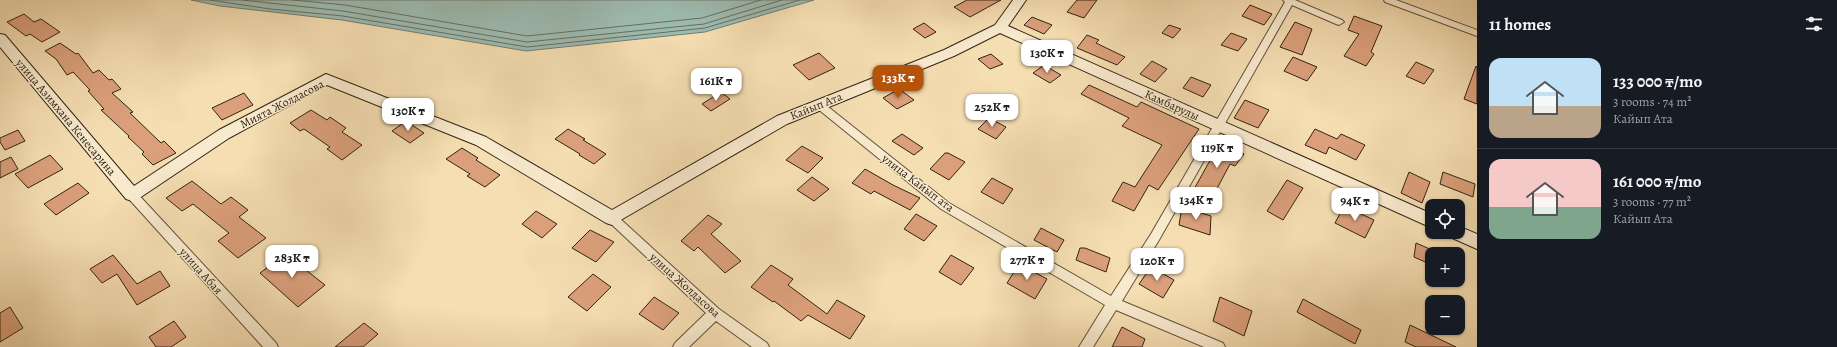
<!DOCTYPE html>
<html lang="en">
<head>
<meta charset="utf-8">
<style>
	:root { --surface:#171b24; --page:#242831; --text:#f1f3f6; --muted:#9ea1a6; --line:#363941; --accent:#b45309 }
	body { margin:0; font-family:Alegreya,serif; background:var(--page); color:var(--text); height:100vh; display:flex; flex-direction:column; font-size:15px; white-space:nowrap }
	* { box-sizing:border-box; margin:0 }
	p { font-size:13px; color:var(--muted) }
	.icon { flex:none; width:22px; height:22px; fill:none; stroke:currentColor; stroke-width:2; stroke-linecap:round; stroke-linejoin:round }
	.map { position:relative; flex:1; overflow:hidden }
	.panel { display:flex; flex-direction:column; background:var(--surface); width:360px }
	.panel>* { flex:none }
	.tools { position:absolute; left:1425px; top:199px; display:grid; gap:8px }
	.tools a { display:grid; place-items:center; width:40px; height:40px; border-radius:8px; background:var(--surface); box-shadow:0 1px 3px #0004; font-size:20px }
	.price { position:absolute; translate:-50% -34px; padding:0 9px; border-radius:8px; background:#fff; color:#222; font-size:13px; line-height:26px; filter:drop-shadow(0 1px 2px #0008) }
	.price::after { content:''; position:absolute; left:50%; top:24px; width:12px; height:9px; margin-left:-6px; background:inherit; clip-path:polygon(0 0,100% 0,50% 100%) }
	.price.selected { background:var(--accent); color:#fff }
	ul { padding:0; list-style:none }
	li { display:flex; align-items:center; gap:12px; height:100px; padding:0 12px }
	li+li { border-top:1px solid var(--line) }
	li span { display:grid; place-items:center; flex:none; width:112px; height:80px; border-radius:12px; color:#555 }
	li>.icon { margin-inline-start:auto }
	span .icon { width:48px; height:48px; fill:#fffc; stroke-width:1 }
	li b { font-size:17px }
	h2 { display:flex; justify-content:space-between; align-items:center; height:48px; padding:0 12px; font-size:17px }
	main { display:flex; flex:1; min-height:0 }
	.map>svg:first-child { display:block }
	.water { fill:#9dbbb1; stroke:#727e72 }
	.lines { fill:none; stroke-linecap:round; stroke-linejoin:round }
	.shore { stroke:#686e62; stroke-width:1 }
	.building { fill:#dba07b; stroke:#322214 }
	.street-casing { stroke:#63513c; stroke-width:2 }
	.secondary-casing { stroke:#322214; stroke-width:2 }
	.street { fill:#f8eacd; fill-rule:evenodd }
	.secondary { fill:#f8eacd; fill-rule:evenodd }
	.labels { text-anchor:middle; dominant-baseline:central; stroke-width:3; stroke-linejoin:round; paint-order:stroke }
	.street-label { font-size:12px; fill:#322214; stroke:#f8eacd }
</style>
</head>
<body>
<main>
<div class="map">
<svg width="1477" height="347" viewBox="0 0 1477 347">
	<rect width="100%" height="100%" fill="#f5deb2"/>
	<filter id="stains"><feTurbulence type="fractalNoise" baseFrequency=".005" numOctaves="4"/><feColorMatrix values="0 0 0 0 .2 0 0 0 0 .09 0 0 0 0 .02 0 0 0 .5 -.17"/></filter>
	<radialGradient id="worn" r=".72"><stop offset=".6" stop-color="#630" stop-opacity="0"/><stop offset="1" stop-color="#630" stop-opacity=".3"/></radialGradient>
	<path class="water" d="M191 0H814L705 32 526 51 342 20 220 6Z"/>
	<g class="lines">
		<path class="shore" d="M210 0 270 9 343 16 527 47 705 28 800 0
			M242 0 343 11 527 42 704 24 782 0
			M293 0 345 5 527 36 702 18 761 0"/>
	</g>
	<path class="building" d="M967 0H1001L970 17 954 7Z
		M1077 0H1097L1084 18 1067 12Z
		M1250 5 1272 14 1264 25 1242 16Z
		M24 14 34 22 41 19 60 32 42 42 30 34 26 36 7 22Z
		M1354 16 1382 26 1371 52 1374 54 1366 66 1344 56 1359 34 1348 30Z
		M1032 17 1052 25 1044 34 1024 25Z
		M1295 22 1312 29 1302 55 1280 47Z
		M924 23 936 32 925 38 913 29Z
		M1169 25 1181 29 1173 38 1162 33Z
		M1231 33 1247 39 1238 51 1221 45Z
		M1087 35 1099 40 1096 43 1125 57 1117 65 1077 48Z
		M60 43 76 54 78 53 93 73 99 70 109 80 112 79 121 89 112 93 133 112 130 113 161 143 164 141 176 153 153 165 142 154 144 152 128 137 129 136 101 110 104 109 88 91 90 90 73 72 67 75 56 59 45 51Z
		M819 53 835 68 809 80 793 65Z
		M991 54 1003 64 990 69 978 59Z
		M1293 57 1317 67 1307 81 1284 71Z
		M1152 61 1167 69 1155 82 1140 74Z
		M1416 62 1434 70 1424 84 1406 76Z
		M1044 65 1061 75 1050 83 1033 73Z
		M1476 66 1477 67V104L1464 99Z
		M1191 77 1211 85 1203 97 1183 88Z
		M1089 85 1137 107 1141 102 1199 129 1158 190 1149 185 1134 211 1112 201 1123 182 1135 187 1162 145 1122 126 1129 118 1081 94Z
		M899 89 914 100 897 109 883 98Z
		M721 92 730 99 711 111 702 104Z
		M244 93 253 105 222 120 212 108Z
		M1245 100 1269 110 1258 128 1234 118Z
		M311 110 327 120 330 117 346 128 342 132 362 145 342 160 327 149 330 147 304 129 300 131 290 123Z
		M989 118 1006 127 996 139 978 129Z
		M406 121 424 133 410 143 392 131Z
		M568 129 585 139 583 140 606 154 594 164 579 155 580 154 555 139Z
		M1315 129 1337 139 1341 134 1365 145 1356 160 1329 147 1326 154 1305 145Z
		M18 130 25 141 5 150 0 142V138Z
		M902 134 923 148 914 155 892 141Z
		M1217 141 1244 154 1235 166 1230 164 1211 200 1193 191 1213 155 1210 153Z
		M802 146 823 158 808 173 786 160Z
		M462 148 478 158 476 160 500 175 485 187 467 176 470 174 446 159Z
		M945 153H948L965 162 949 180 930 169Z
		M50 155 63 169 28 188 15 174Z
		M11 157 18 169 0 178V162Z
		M865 169 893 185 920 198 910 210 874 191 871 194 852 183Z
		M1409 172 1430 182 1422 203 1401 193Z
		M1443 172 1475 184 1473 197 1440 184Z
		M812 177 829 189 814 201 797 190Z
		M992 178 1013 189 1003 204 981 192Z
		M1287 180 1303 188 1283 220 1267 211Z
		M192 181 221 204 231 197 248 210 239 217 266 238 238 258 218 241 229 233 193 204 182 211 166 198Z
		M78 183 89 193 56 215 44 204Z
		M1344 206 1374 220 1365 238 1335 223Z
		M1182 207 1211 216 1210 235 1179 225Z
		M536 211 557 224 542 238 522 224Z
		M916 214 937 226 924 241 904 229Z
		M708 215 722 224 711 234 741 261 725 273 698 247 694 251 681 241Z
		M1041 228 1064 240 1057 252 1034 240Z
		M590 230 614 242 596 262 572 248Z
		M1416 243 1432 250V265L1414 257Z
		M1080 248H1085L1110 258 1106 272 1076 260Z
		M288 252 300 261 297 263 325 285 298 307 260 273Z
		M113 255 137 284 160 271 170 286 137 305 117 274 102 283 90 269Z
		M951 255 974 268 961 285 939 272Z
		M1019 264 1047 279 1035 299 1007 283Z
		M771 265 793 279 788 285 827 314 837 300 865 316 850 339 808 315 801 321 774 301 773 302 751 287Z
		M1151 267 1174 280 1163 298 1139 284Z
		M593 274 611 287 587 311 568 297Z
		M654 297 679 313 663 330 639 314Z
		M1220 297 1252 311 1244 336 1213 321Z
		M1303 299 1361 330 1355 344 1297 312Z
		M10 307 23 328 0 342V313Z
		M174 321 186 337 171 347H156L149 337Z
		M364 323 378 334 363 347H335Z
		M1410 325 1456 347H1416L1405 342Z
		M1122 327 1145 339 1142 347H1112Z"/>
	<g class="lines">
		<g class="street-casing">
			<path id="street" d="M1283 0H1295L1342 20 1344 22 1339 25 1336 24 1292 5 1159 240 1122 301 1223 343 1225 347H1204L1116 310 1093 347H1079L1105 305 941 209 813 105 814 102H822L949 203 1111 296 1151 234 1285 2Z
				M1384 0H1396L1477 30V36L1385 2Z
				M132 191 136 192 276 343 278 347H263L128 198 126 195 128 192Z
				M612 213 616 215 719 309 767 343 769 347H752L716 321 689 347H673L675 343 706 313 608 221 606 218 608 215Z"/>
		</g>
		<g class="secondary-casing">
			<path id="secondary" d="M1013 0H1026L1008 26 1432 214V228L1000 33 954 56 787 124 612 225 606 223 476 145 327 85 229 138 138 199 132 201 126 199 0 47V34L5 35 134 186 219 130 326 74 486 137 612 210 777 116 944 50 995 25Z
				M1458 226 1477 234V249L1450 237 1447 232H1458Z"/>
		</g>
		<use href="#street" class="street"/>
		<use href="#secondary" class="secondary"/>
	</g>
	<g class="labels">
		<g class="street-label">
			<text transform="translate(282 104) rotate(-27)">Мията Жолдасова</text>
			<text transform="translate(1172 105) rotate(24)">Камбарулы</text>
			<text transform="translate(816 106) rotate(-22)">Кайып Ата</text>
			<text transform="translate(66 117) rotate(50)">улица Азимхана Кенесарина</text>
			<text transform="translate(918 183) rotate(37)">улица Кайып ата</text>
			<text transform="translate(201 271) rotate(48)">улица Абая</text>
			<text transform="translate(685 285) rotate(42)">улица Жолдасова</text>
		</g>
	</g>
	<rect width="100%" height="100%" filter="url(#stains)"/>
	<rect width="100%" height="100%" fill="url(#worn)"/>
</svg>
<div class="tools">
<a><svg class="icon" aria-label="locate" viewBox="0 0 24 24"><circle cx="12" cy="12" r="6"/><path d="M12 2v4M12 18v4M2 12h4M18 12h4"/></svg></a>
<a>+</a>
<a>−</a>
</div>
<b class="price" style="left:1047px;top:74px">130K ₸</b>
<b class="price selected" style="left:898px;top:99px">133K ₸</b>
<b class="price" style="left:716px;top:102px">161K ₸</b>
<b class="price" style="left:992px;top:128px">252K ₸</b>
<b class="price" style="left:408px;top:132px">130K ₸</b>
<b class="price" style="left:1217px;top:169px">119K ₸</b>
<b class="price" style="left:1196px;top:221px">134K ₸</b>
<b class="price" style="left:1355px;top:222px">94K ₸</b>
<b class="price" style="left:292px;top:279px">283K ₸</b>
<b class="price" style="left:1027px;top:281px">277K ₸</b>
<b class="price" style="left:1157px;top:282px">120K ₸</b>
</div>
<section class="panel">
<h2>11 homes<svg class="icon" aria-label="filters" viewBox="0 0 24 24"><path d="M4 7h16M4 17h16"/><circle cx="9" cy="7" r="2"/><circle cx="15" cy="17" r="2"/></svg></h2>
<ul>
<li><span style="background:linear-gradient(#bfe0f5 60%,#b9a48a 0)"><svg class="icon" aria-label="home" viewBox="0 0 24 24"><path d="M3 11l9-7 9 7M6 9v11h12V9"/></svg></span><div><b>133 000 ₸/mo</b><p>3 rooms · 74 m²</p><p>Кайып Ата</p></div></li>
<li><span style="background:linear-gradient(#f6c9c9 60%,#7fa58c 0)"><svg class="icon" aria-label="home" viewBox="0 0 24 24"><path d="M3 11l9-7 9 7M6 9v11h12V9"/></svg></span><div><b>161 000 ₸/mo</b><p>3 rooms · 77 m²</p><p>Кайып Ата</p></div></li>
</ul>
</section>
</main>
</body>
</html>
